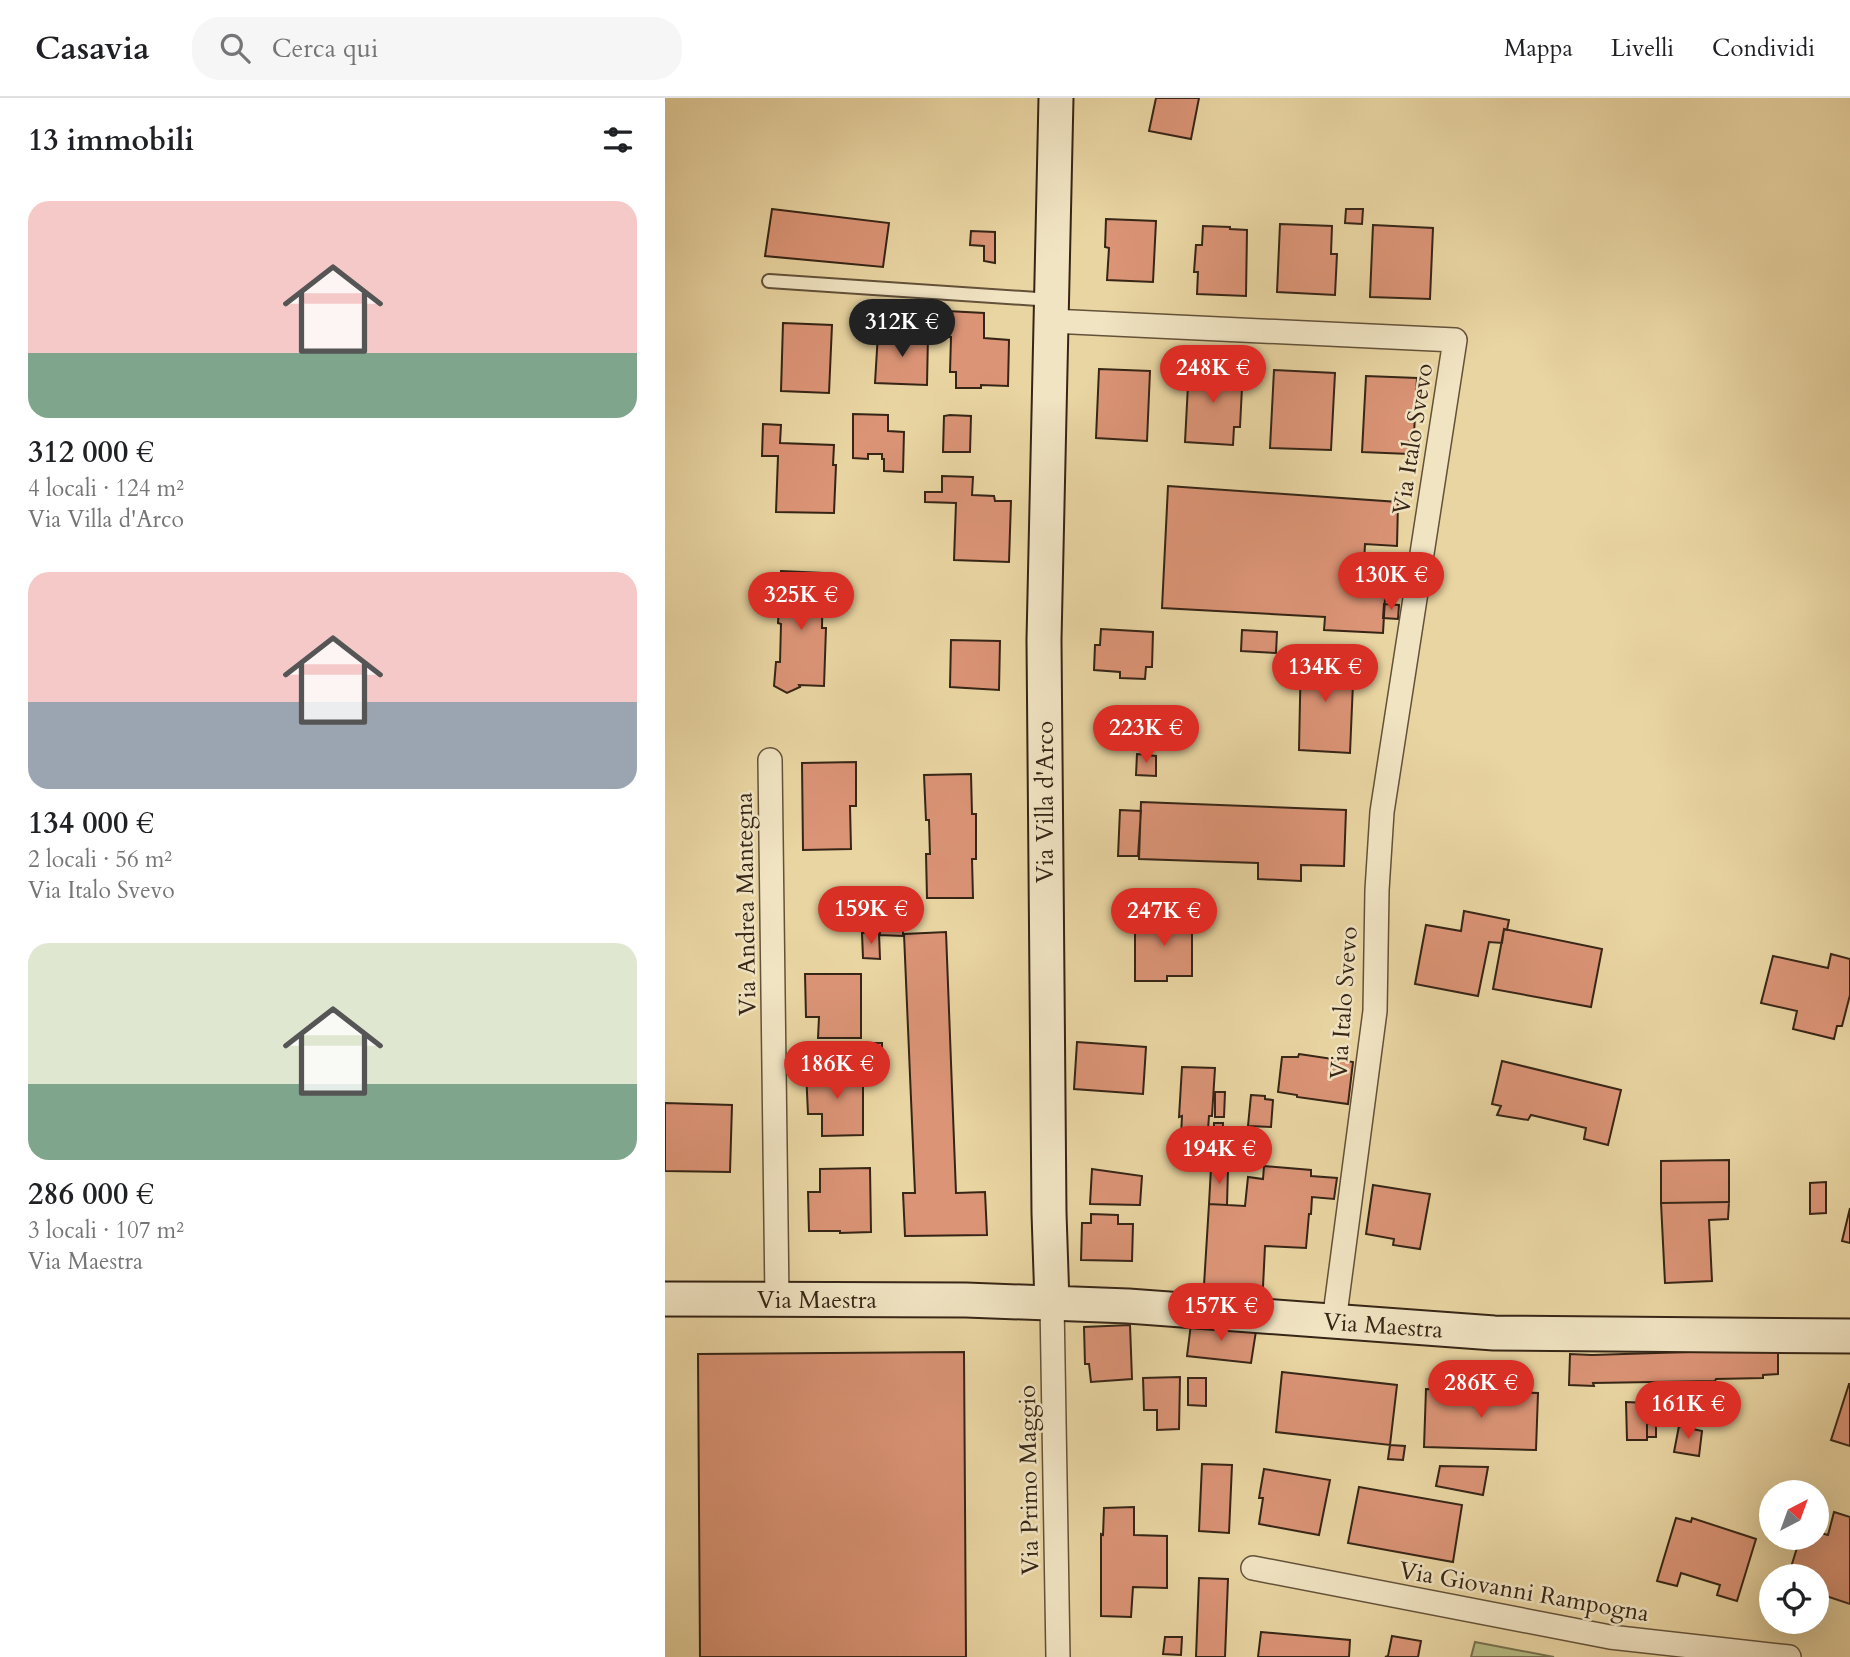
<!DOCTYPE html>
<html lang="it">
<head>
<meta charset="utf-8">
<style>
	:root { --surface:#fff; --page:#f6f6f6; --text:#202124; --muted:#757577; --line:#e0e0e0; --accent:#d93025 }
	body { margin:0; font-family:Cardo,serif; background:var(--page); color:var(--text); height:100vh; display:flex; flex-direction:column; font-size:26px; white-space:nowrap }
	* { box-sizing:border-box; margin:0 }
	p { font-size:23px; color:var(--muted) }
	.icon { flex:none; width:38px; height:38px; fill:none; stroke:currentColor; stroke-width:2; stroke-linecap:round; stroke-linejoin:round }
	.map { position:relative; flex:1; overflow:hidden }
	.side { display:flex; flex-direction:column; background:var(--surface); width:665px }
	.side>* { flex:none }
	.needle { width:46px; rotate:41deg }
	.buttons { position:absolute; left:1094px; top:1382px; display:grid; gap:14px }
	.buttons a { display:grid; place-items:center; width:70px; height:70px; border-radius:50%; background:var(--surface); box-shadow:0 7px 28px #0002; font-size:35px }
	.price { position:absolute; translate:-50% -60px; padding:0 16px; border-radius:24px; background:var(--accent); color:#fff; font-size:23px; line-height:46px; filter:drop-shadow(0 2px 4px #0008) }
	.price::after { content:''; position:absolute; left:50%; top:42px; width:21px; height:16px; margin-left:-10px; background:inherit; clip-path:polygon(0 0,100% 0,50% 100%) }
	.price.current { background:#222; color:#fff }
	ul { padding:0; list-style:none }
	li { display:grid; align-content:center; gap:14px; height:371px; padding:0 28px }
	li span { display:grid; place-items:center; height:217px; border-radius:21px; color:#555 }
	li>.icon { margin-inline-start:auto }
	span .icon { width:126px; height:126px; fill:#fffc; stroke-width:1 }
	li b { font-size:30px }
	h2 { display:flex; justify-content:space-between; align-items:center; height:84px; padding:0 28px; font-size:30px }
	header { display:flex; align-items:center; gap:42px; box-sizing:border-box; height:98px; padding:0 35px; background:var(--surface); border-bottom:2px solid var(--line) }
	header strong { font-size:33px }
	nav { display:flex; gap:38px; margin-inline-start:auto; font-size:24px }
	.search { width:490px; height:63px; background:var(--page); display:flex; align-items:center; gap:18px; box-sizing:border-box; padding:0 24px; border-radius:28px; color:var(--muted); font-size:26px }
	main { display:flex; flex:1; min-height:0 }
	.map>svg:first-child { display:block }
	.green { fill:#b6bd85; stroke:#76714e; stroke-width:2 }
	.building { fill:#db9476; stroke:#362516; stroke-width:2 }
	.lines { fill:none; stroke-linecap:round; stroke-linejoin:round }
	.lane-casing { stroke:#635139; stroke-width:16 }
	.street-casing { stroke:#635139; stroke-width:26 }
	.secondary-casing { stroke:#362516; stroke-width:37 }
	.lane { stroke:#f1e4c3; stroke-width:12 }
	.street { stroke:#f1e4c3; stroke-width:23 }
	.secondary { stroke:#f1e4c3; stroke-width:33 }
	.labels { text-anchor:middle; dominant-baseline:central; stroke-width:5; stroke-linejoin:round; paint-order:stroke }
	.street-label { font-size:24px; fill:#362516; stroke:#f1e4c3 }
</style>
</head>
<body>
<header>
<strong>Casavia</strong>
<div class="search"><svg class="icon" aria-label="search" viewBox="0 0 24 24"><circle cx="10" cy="10" r="6"/><path d="M15 15l6 6"/></svg>Cerca qui</div>
<nav><a>Mappa</a><a>Livelli</a><a>Condividi</a></nav>
</header>
<main>
<section class="side">
<h2>13 immobili<svg class="icon" aria-label="filters" viewBox="0 0 24 24"><path d="M4 7h16M4 17h16"/><circle cx="9" cy="7" r="2"/><circle cx="15" cy="17" r="2"/></svg></h2>
<ul>
<li><span style="background:linear-gradient(#f6c9c9 70%,#7fa58c 0)"><svg class="icon" aria-label="home" viewBox="0 0 24 24"><path d="M3 11l9-7 9 7M6 9v11h12V9"/></svg></span><div><b>312 000 €</b><p>4 locali · 124 m²</p><p>Via Villa d'Arco</p></div></li>
<li><span style="background:linear-gradient(#f6c9c9 60%,#9aa5b1 0)"><svg class="icon" aria-label="home" viewBox="0 0 24 24"><path d="M3 11l9-7 9 7M6 9v11h12V9"/></svg></span><div><b>134 000 €</b><p>2 locali · 56 m²</p><p>Via Italo Svevo</p></div></li>
<li><span style="background:linear-gradient(#dfe7d0 65%,#7fa58c 0)"><svg class="icon" aria-label="home" viewBox="0 0 24 24"><path d="M3 11l9-7 9 7M6 9v11h12V9"/></svg></span><div><b>286 000 €</b><p>3 locali · 107 m²</p><p>Via Maestra</p></div></li>
</ul>
</section>
<div class="map">
<svg width="1185" height="1559" viewBox="0 0 1185 1559">
	<rect width="100%" height="100%" fill="#e9d5a2"/>
	<filter id="stains"><feTurbulence type="fractalNoise" baseFrequency=".00286" numOctaves="4"/><feColorMatrix values="0 0 0 0 .2 0 0 0 0 .09 0 0 0 0 .02 0 0 0 .5 -.17"/></filter>
	<radialGradient id="worn" r=".72"><stop offset=".6" stop-color="#630" stop-opacity="0"/><stop offset="1" stop-color="#630" stop-opacity=".3"/></radialGradient>
	<path class="green" d="M810 1544 889 1559H806Z"/>
	<path class="building" d="M491 0H534L526 41 484 33Z
		M107 111 224 125 218 169 100 158Z
		M681 111H698L697 126 680 125Z
		M441 121 491 123 488 184 442 182 444 150 440 149Z
		M615 126 667 128 666 156H672L670 197 612 194Z
		M708 127 768 130 765 201 705 199Z
		M538 128 565 129V131L582 132 581 198 532 196 533 174H529L531 147H537Z
		M306 133 330 134V165L319 163V148L305 147Z
		M282 213 319 215V240L344 242 343 288 316 287V290H291V274H285L286 239H283Z
		M118 225 167 227 164 295 116 293Z
		M213 235 263 237 262 287 210 285Z
		M524 268 578 270 575 329H569L568 347 520 344Z
		M434 271 485 273 482 343 431 340Z
		M609 272 670 275 666 352 605 350Z
		M701 278 752 280 749 336H745L744 356 697 354Z
		M188 316 223 317V333L239 334 238 374 219 373V361H217V356H203V361L188 360Z
		M285 317 306 318 305 354H278L279 318Z
		M98 326 116 327 115 345 169 347 168 367H171L169 415 111 414 113 358H97Z
		M277 378 308 379 307 397 329 398 330 403H346L344 464 289 462 291 405 260 404V394H277Z
		M503 388 733 404 732 448 700 446 699 466H722L718 535 659 532 660 519 497 510Z
		M116 473 158 475 157 530H161L159 588 134 587 135 589 122 595 109 588 111 564H115L116 526 113 525Z
		M719 506 734 507 733 521 718 520Z
		M436 531 488 534 487 569H481L480 581 455 580V574L429 572 430 547H435Z
		M577 532 612 534 611 555 576 553Z
		M286 542 335 543 334 592 285 589Z
		M636 554 681 556 680 584 688 585 685 655 634 652Z
		M472 656 491 658V678L471 677Z
		M191 664V708H185L186 751 138 752 137 665Z
		M306 676 307 716H311V761H307L308 800H262L261 756H265L264 722H261L259 677Z
		M476 704 681 712 679 768 636 767V783L593 781V765L474 761Z
		M455 712 476 713 473 758H453Z
		M799 813 844 822 842 832 839 831 837 845 824 844 813 898 750 886 761 827 796 833Z
		M497 816H527V878H502V883H470V822L497 823Z
		M214 818H238V838L215 837Z
		M839 831 937 851 926 909 828 891Z
		M281 834 291 1095 320 1094 322 1137 240 1138 238 1095H250L239 836Z
		M197 835H214L215 861 198 860Z
		M1166 856 1185 861V897L1177 928H1172L1169 941 1128 931 1132 913 1096 905 1108 858 1163 870Z
		M140 876H196V940H153L154 919H141Z
		M412 944 481 949 478 996 409 991Z
		M192 945H217V971L198 973 199 957 191 956Z
		M634 956 688 964 683 1006 632 999V997L613 994 617 959H633Z
		M837 963 956 992 943 1047 919 1041 921 1030 866 1017 863 1022 832 1017 836 1008 827 1006Z
		M517 969 550 970 547 1018H544L541 1059 515 1057 517 1018 514 1019Z
		M141 973H198V1037L157 1038V1016H143Z
		M550 994H560L559 1019H550Z
		M586 997 600 998V1001L608 1002 606 1029 583 1028Z
		M0 1005 67 1007 65 1074 0 1073Z
		M549 1025H558L556 1065H548Z
		M1064 1062V1104L996 1105V1063Z
		M599 1068 646 1072V1078L672 1080 669 1101 647 1099 646 1116H644L641 1150 600 1148 598 1189 539 1187 544 1106 580 1108 583 1079 598 1081Z
		M205 1070 206 1134 175 1135V1133H144L143 1094H155V1071Z
		M546 1070H563L562 1107 544 1106Z
		M427 1071 477 1078 475 1107 425 1106Z
		M1161 1084V1115L1145 1116V1085Z
		M708 1087 765 1096 755 1151 728 1147 729 1141 701 1136Z
		M1064 1104 1063 1121 1044 1122 1047 1183 1000 1185 996 1105Z
		M1185 1110V1145L1177 1143Z
		M426 1116 453 1117V1126H468L467 1163 416 1162 417 1125H426Z
		M526 1226 591 1233 586 1265 522 1258Z
		M465 1227 467 1281 426 1284 424 1266H420L419 1229Z
		M1023 1249 1113 1250V1276L1098 1277V1280L1051 1281 1050 1283 928 1285 929 1288 904 1287 905 1256 927 1257 1023 1254Z
		M299 1254 301 1559H35L33 1256Z
		M617 1274 732 1287 725 1347 611 1334Z
		M515 1279 514 1331 492 1332V1312H479L478 1280Z
		M523 1280H541V1308L523 1307Z
		M1184 1286H1185V1348L1166 1342Z
		M761 1291 873 1295 871 1352 759 1349Z
		M961 1304 982 1305V1342H962Z
		M982 1326H991V1339H982Z
		M1014 1328 1037 1333 1034 1358 1009 1354Z
		M725 1347 740 1348 738 1362 723 1361Z
		M537 1366 567 1367 564 1435 534 1433Z
		M775 1368 823 1369 818 1397 771 1388Z
		M599 1371 665 1382 654 1437 594 1426 598 1400H594Z
		M694 1389 797 1407 788 1464 683 1445Z
		M469 1409V1437L502 1438V1490L468 1489 466 1519 436 1518V1436L438 1437 439 1410Z
		M1169 1414 1185 1419V1506L1152 1495V1479H1123L1135 1440H1152V1434L1163 1437Z
		M1011 1420 1026 1424 1027 1420 1091 1441 1072 1503 1052 1497 1055 1487 1016 1475 1012 1488 992 1483Z
		M534 1480 563 1481 560 1559H531Z
		M596 1534 685 1542 684 1559H593Z
		M727 1538 756 1543 753 1559H720L723 1558Z
		M500 1539H517L516 1557 498 1556Z"/>
	<g class="lines">
		<g class="lane-casing">
			<path id="lane" d="M104 183 387 202"/>
		</g>
		<g class="street-casing">
			<path id="street" d="M386 223 790 242 717 714 712 792 710 913 669 1224
				M105 662 112 1202
				M387 1205 393 1559
				M588 1470 945 1539 1124 1559"/>
		</g>
		<g class="secondary-casing">
			<path id="secondary" d="M0 1201 301 1202 463 1208 829 1235 1185 1238
				M387 1205 384 1115 379 542 391 0"/>
		</g>
		<use href="#lane" class="lane"/>
		<use href="#street" class="street"/>
		<use href="#secondary" class="secondary"/>
	</g>
	<g class="labels">
		<g class="street-label">
			<text transform="translate(748 341) rotate(-81)">Via Italo Svevo</text>
			<text transform="translate(380 704) rotate(-90)">Via Villa d'Arco</text>
			<text transform="translate(81 806) rotate(-91)">Via Andrea Mantegna</text>
			<text transform="translate(679 905) rotate(-86)">Via Italo Svevo</text>
			<text x="152" y="1202">Via Maestra</text>
			<text transform="translate(718 1228) rotate(4)">Via Maestra</text>
			<text transform="translate(364 1382) rotate(-91)">Via Primo Maggio</text>
			<text transform="translate(859 1494) rotate(10)">Via Giovanni Rampogna</text>
		</g>
	</g>
	<rect width="100%" height="100%" filter="url(#stains)"/>
	<rect width="100%" height="100%" fill="url(#worn)"/>
</svg>
<div class="buttons">
<a><svg class="needle" viewBox="-14 -14 28 28"><path d="M0-13l5 13h-10z" fill="#e53935"/><path d="M0 13l5-13h-10z" fill="#757577"/></svg></a>
<a><svg class="icon" aria-label="locate" viewBox="0 0 24 24"><circle cx="12" cy="12" r="6"/><path d="M12 2v4M12 18v4M2 12h4M18 12h4"/></svg></a>
</div>
<b class="price current" style="left:237px;top:261px">312K €</b>
<b class="price" style="left:548px;top:307px">248K €</b>
<b class="price" style="left:726px;top:514px">130K €</b>
<b class="price" style="left:136px;top:534px">325K €</b>
<b class="price" style="left:660px;top:606px">134K €</b>
<b class="price" style="left:481px;top:667px">223K €</b>
<b class="price" style="left:206px;top:848px">159K €</b>
<b class="price" style="left:499px;top:850px">247K €</b>
<b class="price" style="left:172px;top:1003px">186K €</b>
<b class="price" style="left:554px;top:1088px">194K €</b>
<b class="price" style="left:556px;top:1245px">157K €</b>
<b class="price" style="left:816px;top:1322px">286K €</b>
<b class="price" style="left:1023px;top:1343px">161K €</b>
</div>
</main>
</body>
</html>
